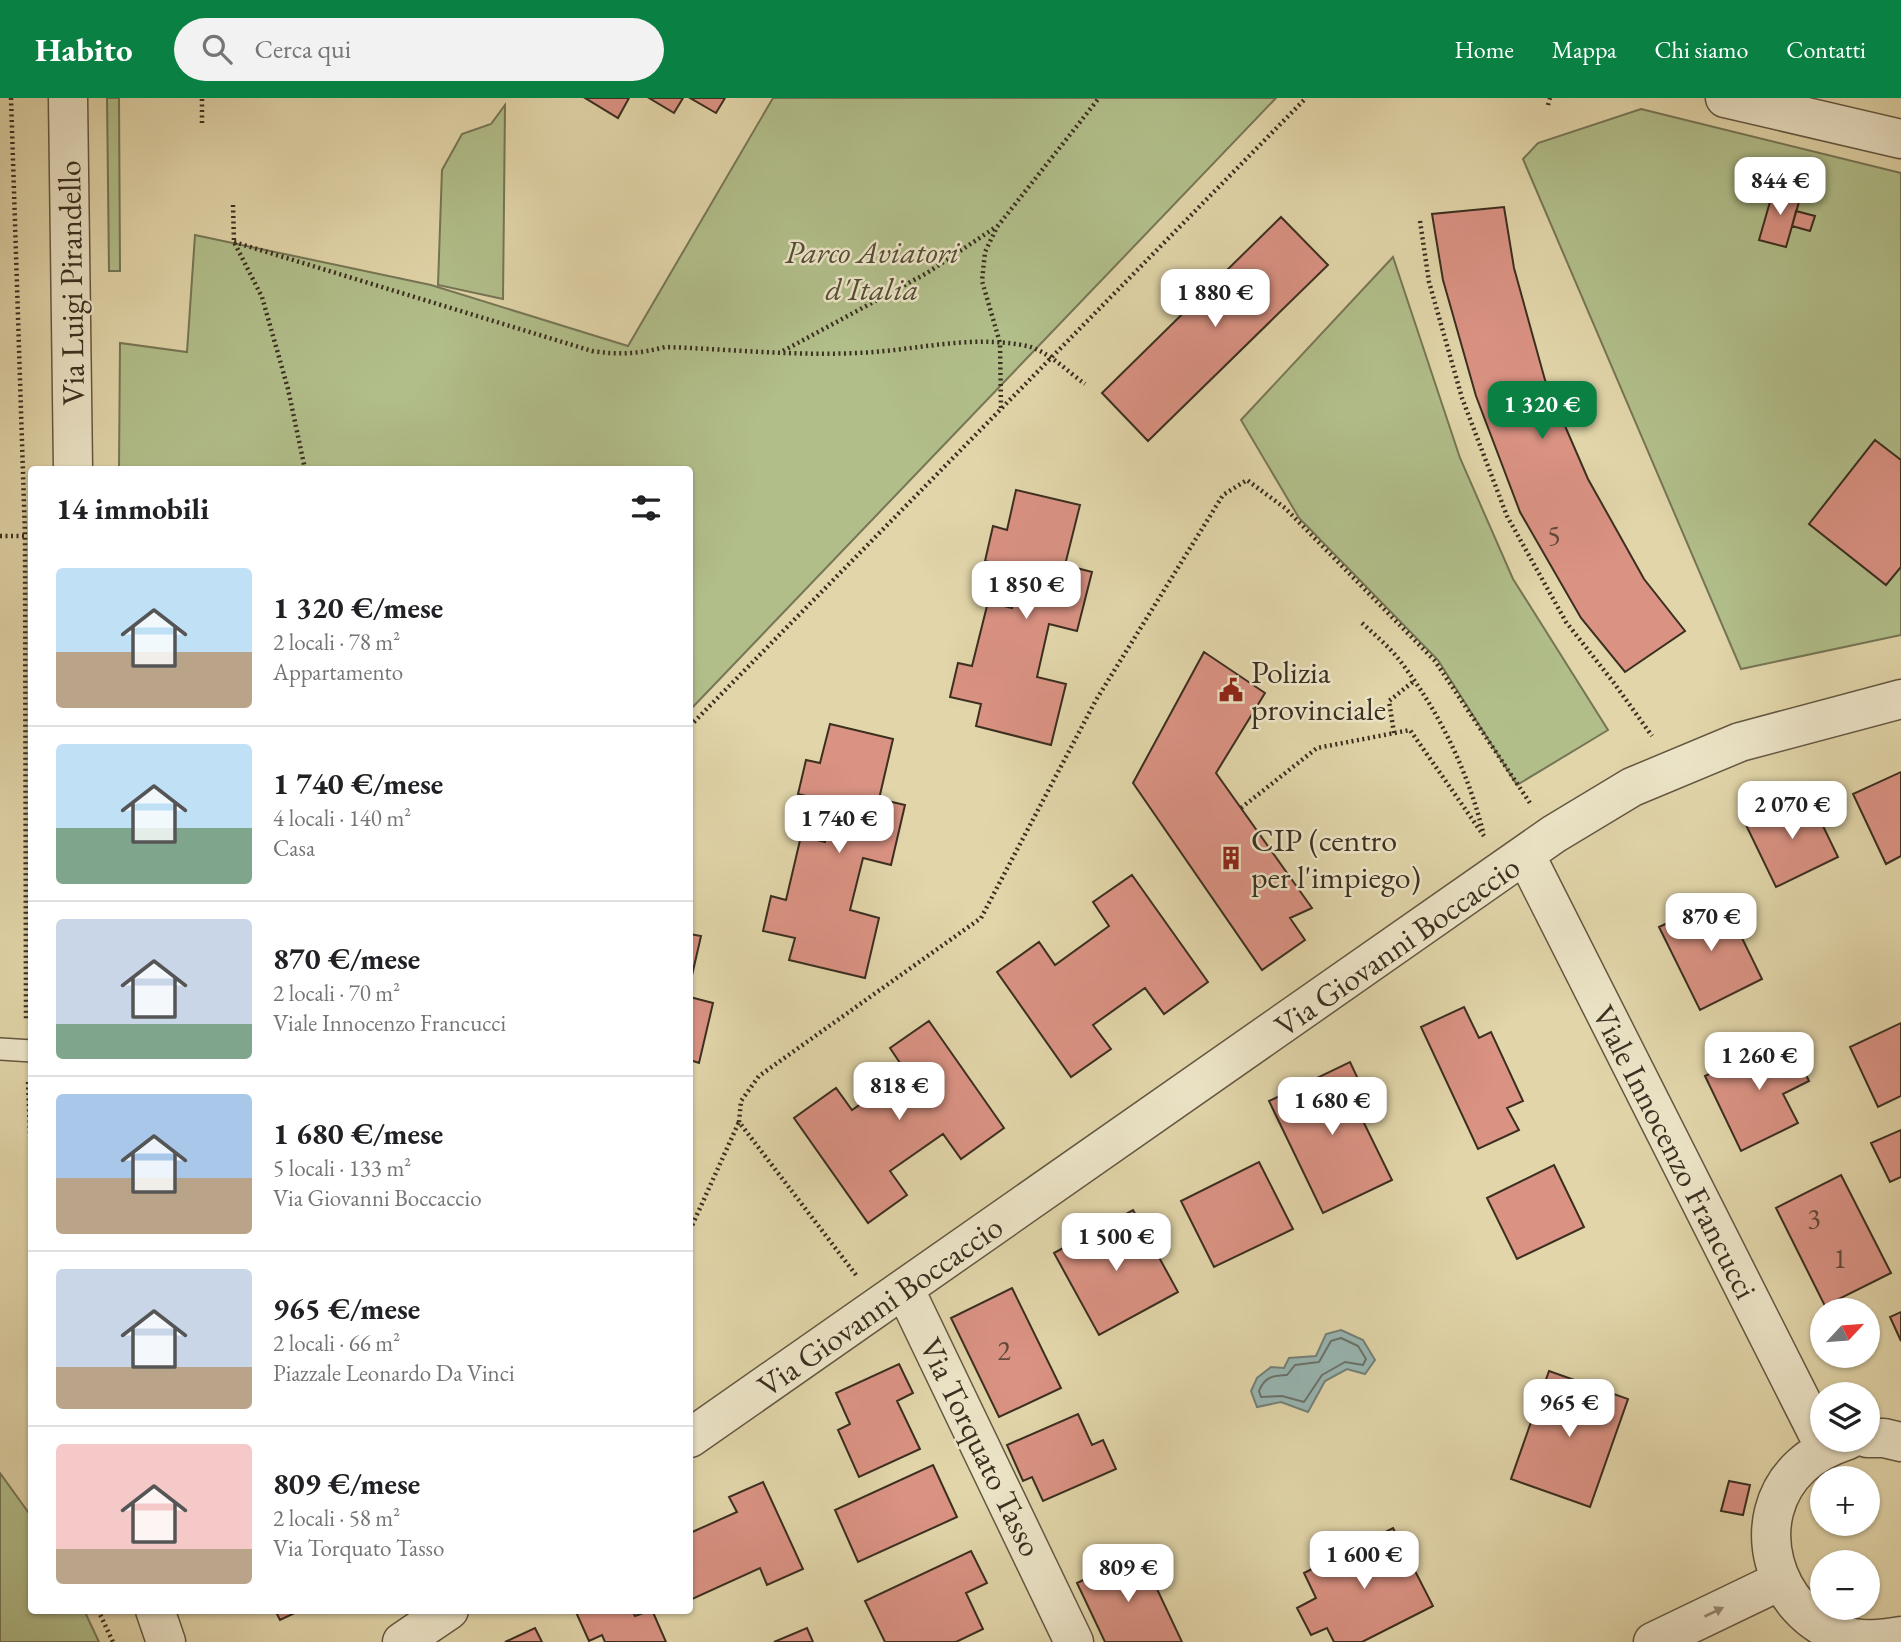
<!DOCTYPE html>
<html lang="it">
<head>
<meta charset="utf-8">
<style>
	:root { --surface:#fff; --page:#f2f2f2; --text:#202124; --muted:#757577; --line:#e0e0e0; --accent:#0b8043 }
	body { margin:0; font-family:"EB Garamond",serif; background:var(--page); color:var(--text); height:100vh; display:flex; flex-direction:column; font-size:26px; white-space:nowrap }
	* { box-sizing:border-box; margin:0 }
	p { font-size:23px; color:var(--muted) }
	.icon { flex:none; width:38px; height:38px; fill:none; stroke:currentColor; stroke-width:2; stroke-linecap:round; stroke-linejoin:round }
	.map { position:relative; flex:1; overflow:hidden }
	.side { position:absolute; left:28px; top:368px; width:665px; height:1148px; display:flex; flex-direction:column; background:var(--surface); border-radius:7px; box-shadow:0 2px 5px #0004 }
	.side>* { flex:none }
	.needle { width:46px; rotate:64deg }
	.buttons { position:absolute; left:1810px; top:1200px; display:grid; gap:14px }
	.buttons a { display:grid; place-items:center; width:70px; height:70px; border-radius:50%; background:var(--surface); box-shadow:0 2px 5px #0004; font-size:35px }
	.price { position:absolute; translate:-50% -60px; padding:0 16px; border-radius:14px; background:#fff; color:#222; font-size:23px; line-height:46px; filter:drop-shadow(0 2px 4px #0008) }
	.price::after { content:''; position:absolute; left:50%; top:42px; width:21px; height:16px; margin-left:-10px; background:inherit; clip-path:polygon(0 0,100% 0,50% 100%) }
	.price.selected { background:var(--accent); color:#fff }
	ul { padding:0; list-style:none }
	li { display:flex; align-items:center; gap:21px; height:175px; padding:0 28px }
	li+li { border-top:2px solid var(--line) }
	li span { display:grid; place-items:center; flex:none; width:196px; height:140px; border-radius:7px; color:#555 }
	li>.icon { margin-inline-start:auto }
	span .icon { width:84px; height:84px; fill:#fffc; stroke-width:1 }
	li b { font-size:30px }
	h2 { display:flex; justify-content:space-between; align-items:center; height:84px; padding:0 28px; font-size:30px }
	header { display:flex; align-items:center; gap:42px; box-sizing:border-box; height:98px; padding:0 35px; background:var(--accent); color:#fff }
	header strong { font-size:33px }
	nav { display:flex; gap:38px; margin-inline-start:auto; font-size:24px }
	.search { width:490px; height:63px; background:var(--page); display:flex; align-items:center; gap:18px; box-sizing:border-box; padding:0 24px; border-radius:38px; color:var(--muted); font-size:26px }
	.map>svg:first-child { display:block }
	.green { fill:#b1be8a; stroke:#767655; stroke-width:2 }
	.water { fill:#98b6b3; stroke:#738078; stroke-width:2 }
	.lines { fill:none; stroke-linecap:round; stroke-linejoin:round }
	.shore { stroke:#6a726a; stroke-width:2 }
	.building { fill:#da9283; stroke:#3b2f20; stroke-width:2 }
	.service-casing { stroke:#645842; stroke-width:24 }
	.minor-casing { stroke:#645842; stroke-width:41 }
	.tertiary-casing { stroke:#645842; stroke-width:41 }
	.path { stroke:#3b2f20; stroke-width:4.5; stroke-dasharray:2 3.5; stroke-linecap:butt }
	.service { stroke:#ece4c7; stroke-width:21 }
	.minor { stroke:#ece4c7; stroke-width:38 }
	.tertiary { stroke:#ece4c7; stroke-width:38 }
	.oneway { fill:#948a74 }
	.labels { text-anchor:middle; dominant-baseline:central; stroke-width:5; stroke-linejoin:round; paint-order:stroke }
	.number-label { font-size:28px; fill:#634839 }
	.park-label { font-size:32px; font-style:italic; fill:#534c35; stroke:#ece4c7 }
	.street-label { font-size:32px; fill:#3b2f20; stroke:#ece4c7 }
	.poi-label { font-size:32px; fill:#3b2f20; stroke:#ece4c7; text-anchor:start }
</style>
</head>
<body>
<header>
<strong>Habito</strong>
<div class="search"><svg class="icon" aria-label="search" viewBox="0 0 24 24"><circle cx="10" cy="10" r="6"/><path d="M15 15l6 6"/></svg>Cerca qui</div>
<nav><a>Home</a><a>Mappa</a><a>Chi siamo</a><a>Contatti</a></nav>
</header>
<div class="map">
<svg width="1901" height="1544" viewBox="0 0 1901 1544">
	<rect width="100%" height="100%" fill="#e1d5a9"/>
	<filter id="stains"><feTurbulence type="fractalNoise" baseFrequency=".00286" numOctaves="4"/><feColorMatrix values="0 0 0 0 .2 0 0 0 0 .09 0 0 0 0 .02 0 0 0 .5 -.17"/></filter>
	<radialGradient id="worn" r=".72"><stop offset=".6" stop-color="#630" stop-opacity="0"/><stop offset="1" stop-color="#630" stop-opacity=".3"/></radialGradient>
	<path class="green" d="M107 0H119L120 173H109Z
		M773 0H1276L690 612V371H119L120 245 187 254 195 137 431 187 628 248Z
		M505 7 503 201 438 187 442 72 462 36 491 26Z
		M1641 11 1901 75V537L1741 571 1523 61 1538 45Z
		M1393 159 1460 360 1513 481 1608 632 1517 687 1438 562 1299 420 1241 322Z
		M0 1375 31 1418 32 1512H84L99 1544H0Z"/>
	<path class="water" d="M1341 1232 1363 1242 1375 1262 1365 1276 1347 1271 1325 1283 1308 1314 1281 1304 1257 1309 1251 1293 1257 1280 1271 1269 1284 1270 1289 1260 1316 1258 1326 1236Z"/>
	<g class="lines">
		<path class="shore" d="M1341 1240 1358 1248 1366 1261 1363 1267 1345 1264 1322 1277 1304 1304 1282 1298 1261 1299 1259 1293C1265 1278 1273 1278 1287 1277L1295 1267 1319 1264 1331 1243Z"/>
	</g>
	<path class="building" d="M585 0H629L618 20Z
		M649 0H683L674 15Z
		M690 0H725L716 15Z
		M1774 90 1801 97 1786 149 1759 142Z
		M1504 109 1514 170 1545 282 1588 381 1644 481 1685 533 1625 574 1581 520 1520 414 1476 298 1443 182 1432 116Z
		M1796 113 1815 118 1810 133 1792 128Z
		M1281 119 1328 167 1148 343 1102 295Z
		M1875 342 1901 362V469L1886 487 1809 426Z
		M1016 392 1080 407 1065 467 1092 474 1077 533 1049 526 1037 579 1066 586 1051 647 976 628 981 606 950 599 958 565 972 568 988 504 1012 510 1021 472 985 463 993 428 1007 432Z
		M1204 554 1265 595 1216 675 1312 810 1290 820 1305 842 1262 872 1133 685Z
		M830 626 893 641 879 701 905 707 891 767 863 760 850 812 879 820 865 880 789 862 795 840 763 833 771 798 786 802 801 738 825 744 834 705 798 696 806 662 820 665Z
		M1901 674V758L1886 766 1853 696Z
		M1808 697 1838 759 1776 789 1746 727Z
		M1132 777 1208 884 1164 916 1145 890 1093 927 1111 951 1071 979 997 874 1039 844 1055 867 1109 828 1093 804Z
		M1722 799 1762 881 1700 912 1659 829Z
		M690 836 701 838 690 886Z
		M690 899 713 905 699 965 690 962Z
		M1464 909 1479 940 1491 934 1523 1003 1507 1010 1519 1032 1478 1051 1421 929Z
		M929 923 1004 1030 961 1061 943 1036 890 1073 907 1097 868 1125 794 1020 836 990 852 1012 906 974 890 950Z
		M1901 925V998L1878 1009 1850 949Z
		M1788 938 1809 983 1783 996 1798 1025 1741 1053 1705 978Z
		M1350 964 1373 1013 1361 1019 1392 1082 1323 1115 1269 1003Z
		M1901 1032V1079L1890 1084 1871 1045Z
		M1259 1064 1293 1131 1214 1169 1181 1103Z
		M1554 1067 1584 1129 1517 1161 1487 1100Z
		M1841 1077 1891 1175 1825 1208 1776 1110Z
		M1133 1112 1178 1194 1099 1237 1054 1155Z
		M1012 1190 1061 1290 999 1319 951 1220Z
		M1901 1214V1243L1890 1219Z
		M899 1266 913 1295 897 1303 920 1351 859 1379 838 1332 850 1326 836 1295Z
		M1549 1273 1628 1301 1590 1409 1511 1381Z
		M1078 1316 1092 1347 1103 1342 1116 1371 1043 1403 1032 1379 1023 1383 1007 1347Z
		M933 1367 957 1419 858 1464 835 1412Z
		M1729 1383 1750 1387 1743 1417 1721 1413Z
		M763 1384 803 1471 767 1487 760 1470 690 1502V1435L737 1414 729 1399Z
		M1393 1430 1433 1508 1362 1544H1334L1327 1530 1311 1537 1297 1510 1316 1500 1304 1475Z
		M971 1453 987 1485 966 1495 983 1531 956 1544H885L865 1503Z
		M1140 1455 1182 1544H1105L1077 1485Z
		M275 1512H301L280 1522Z
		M575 1512H632L635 1518 652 1512 666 1544H605L602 1537 589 1543Z
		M535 1530 542 1544H505Z
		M807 1530 813 1544H774Z"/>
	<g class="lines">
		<g class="service-casing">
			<path id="service" d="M0 951 32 953"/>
		</g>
		<g class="minor-casing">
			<path id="minor" d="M1725 0 1901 41
				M1526 758 1825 1350
				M905 1192 1074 1544
				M690 1340 1554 736 1632 689 1740 644 1901 601
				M1867 1340H1884L1901 1344
				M1848 1342C1830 1348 1815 1355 1801 1368 1745 1420 1773 1515 1842 1537 1862 1544 1882 1541 1901 1538
				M402 1544 449 1512
				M1653 1544 1780 1483"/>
		</g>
		<g class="tertiary-casing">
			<path id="tertiary" d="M68 0 73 371
				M155 1512 166 1544"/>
		</g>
		<path class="path" d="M11 0 25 438 26 923
			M1548 7 1550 0
			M202 25V0
			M233 107 234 144 262 199 288 291 305 371
			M1420 123 1429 184 1462 300 1507 418 1566 524 1614 585 1652 638
			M234 144 592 253C618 257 639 256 665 249 728 251 793 258 857 255 915 253 968 236 1027 248 1048 253 1068 274 1085 286
			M783 253 927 175 996 129
			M1001 310 1000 245 982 183 985 154 997 129 1099 0
			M0 438H25
			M1362 525C1374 536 1387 547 1397 559 1438 611 1467 671 1483 734
			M690 628 1306 0
			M1394 635 1389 603 1414 583
			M1241 710 1317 650 1410 632 1484 738
			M28 984 32 1087
			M690 1132 739 1024
			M856 1177 739 1024 741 1003 759 978 981 820 1096 602 1223 397 1247 382 1285 410 1435 563 1530 705
			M98 1512 113 1544"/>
		<use href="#service" class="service"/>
		<use href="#minor" class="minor"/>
		<use href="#tertiary" class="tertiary"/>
	</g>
	<defs><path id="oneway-solid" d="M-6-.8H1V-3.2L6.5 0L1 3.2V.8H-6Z" transform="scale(1.75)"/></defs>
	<use class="oneway" href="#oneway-solid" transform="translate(1714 1514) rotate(-26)"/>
	<defs>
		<g id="civic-bare" transform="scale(1.89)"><path d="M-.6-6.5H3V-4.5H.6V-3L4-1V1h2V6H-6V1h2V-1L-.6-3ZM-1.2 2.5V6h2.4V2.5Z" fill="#8f2418" stroke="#ece4c7" stroke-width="2.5" paint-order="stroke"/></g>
		<g id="building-bare" transform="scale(1.89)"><path d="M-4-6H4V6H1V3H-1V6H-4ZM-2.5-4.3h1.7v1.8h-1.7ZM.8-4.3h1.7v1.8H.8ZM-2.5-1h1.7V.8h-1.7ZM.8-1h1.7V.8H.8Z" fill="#8f2418" stroke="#ece4c7" stroke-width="2.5" paint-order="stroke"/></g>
	</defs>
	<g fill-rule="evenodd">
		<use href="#civic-bare" x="1231" y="592"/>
		<use href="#building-bare" x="1231" y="760"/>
	</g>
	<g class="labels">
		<g class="number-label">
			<text x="1554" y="437">5</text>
			<text x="1814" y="1120">3</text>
			<text x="1840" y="1160">1</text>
			<text x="1004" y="1252">2</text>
		</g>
		<g class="park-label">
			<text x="872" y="154">Parco Aviatori<tspan x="872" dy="37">d'Italia</tspan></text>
		</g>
		<g class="street-label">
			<text transform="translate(71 185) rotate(-91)">Via Luigi Pirandello</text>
			<text transform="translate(1397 848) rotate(-35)">Via Giovanni Boccaccio</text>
			<text transform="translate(1675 1054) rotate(63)">Viale Innocenzo Francucci</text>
			<text transform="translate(880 1208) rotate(-35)">Via Giovanni Boccaccio</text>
			<text transform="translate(981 1349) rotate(64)">Via Torquato Tasso</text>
		</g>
		<g class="poi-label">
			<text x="1251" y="574">Polizia<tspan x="1251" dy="37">provinciale</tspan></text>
			<text x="1251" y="742">CIP (centro<tspan x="1251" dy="37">per l'impiego)</tspan></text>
		</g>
	</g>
	<rect width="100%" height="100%" filter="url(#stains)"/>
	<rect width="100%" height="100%" fill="url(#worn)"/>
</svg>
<div class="buttons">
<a><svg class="needle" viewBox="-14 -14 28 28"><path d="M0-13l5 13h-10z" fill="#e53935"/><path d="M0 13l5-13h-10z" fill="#757577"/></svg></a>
<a><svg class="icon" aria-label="layers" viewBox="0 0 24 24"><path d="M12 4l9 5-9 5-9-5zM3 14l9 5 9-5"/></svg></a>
<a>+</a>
<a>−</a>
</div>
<b class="price" style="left:1780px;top:119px">844 €</b>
<b class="price" style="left:1215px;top:231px">1 880 €</b>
<b class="price selected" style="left:1542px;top:343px">1 320 €</b>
<b class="price" style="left:1026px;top:523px">1 850 €</b>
<b class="price" style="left:1792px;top:743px">2 070 €</b>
<b class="price" style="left:839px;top:757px">1 740 €</b>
<b class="price" style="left:1711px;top:855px">870 €</b>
<b class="price" style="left:1759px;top:994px">1 260 €</b>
<b class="price" style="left:899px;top:1024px">818 €</b>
<b class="price" style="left:1332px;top:1039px">1 680 €</b>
<b class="price" style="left:1116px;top:1175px">1 500 €</b>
<b class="price" style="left:1569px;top:1341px">965 €</b>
<b class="price" style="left:1364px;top:1493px">1 600 €</b>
<b class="price" style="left:1128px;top:1506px">809 €</b>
<section class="side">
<h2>14 immobili<svg class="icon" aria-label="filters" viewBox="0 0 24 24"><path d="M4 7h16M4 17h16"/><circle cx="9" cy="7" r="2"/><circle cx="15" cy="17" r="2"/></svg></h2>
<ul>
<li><span style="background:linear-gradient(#bfe0f5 60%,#b9a48a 0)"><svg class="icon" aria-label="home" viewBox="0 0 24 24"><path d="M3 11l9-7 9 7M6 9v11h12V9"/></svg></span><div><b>1 320 €/mese</b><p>2 locali · 78 m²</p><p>Appartamento</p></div></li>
<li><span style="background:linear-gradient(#bfe0f5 60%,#7fa58c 0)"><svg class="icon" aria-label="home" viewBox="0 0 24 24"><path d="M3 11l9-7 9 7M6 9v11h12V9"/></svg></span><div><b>1 740 €/mese</b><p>4 locali · 140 m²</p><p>Casa</p></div></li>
<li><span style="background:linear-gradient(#c9d6e8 75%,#7fa58c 0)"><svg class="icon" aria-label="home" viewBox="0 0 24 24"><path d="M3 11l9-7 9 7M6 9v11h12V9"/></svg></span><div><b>870 €/mese</b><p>2 locali · 70 m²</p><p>Viale Innocenzo Francucci</p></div></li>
<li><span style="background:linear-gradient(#a9c7e8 60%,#b9a48a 0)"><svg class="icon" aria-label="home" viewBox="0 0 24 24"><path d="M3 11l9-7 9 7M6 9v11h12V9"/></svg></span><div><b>1 680 €/mese</b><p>5 locali · 133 m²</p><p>Via Giovanni Boccaccio</p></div></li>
<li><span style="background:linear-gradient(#c9d6e8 70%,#b9a48a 0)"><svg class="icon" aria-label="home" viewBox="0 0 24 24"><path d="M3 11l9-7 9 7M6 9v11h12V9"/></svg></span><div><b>965 €/mese</b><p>2 locali · 66 m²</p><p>Piazzale Leonardo Da Vinci</p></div></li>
<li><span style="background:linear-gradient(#f6c9c9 75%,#b9a48a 0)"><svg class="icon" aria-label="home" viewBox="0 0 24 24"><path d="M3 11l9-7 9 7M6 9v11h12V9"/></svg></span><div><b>809 €/mese</b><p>2 locali · 58 m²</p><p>Via Torquato Tasso</p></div></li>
</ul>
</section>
</div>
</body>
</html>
